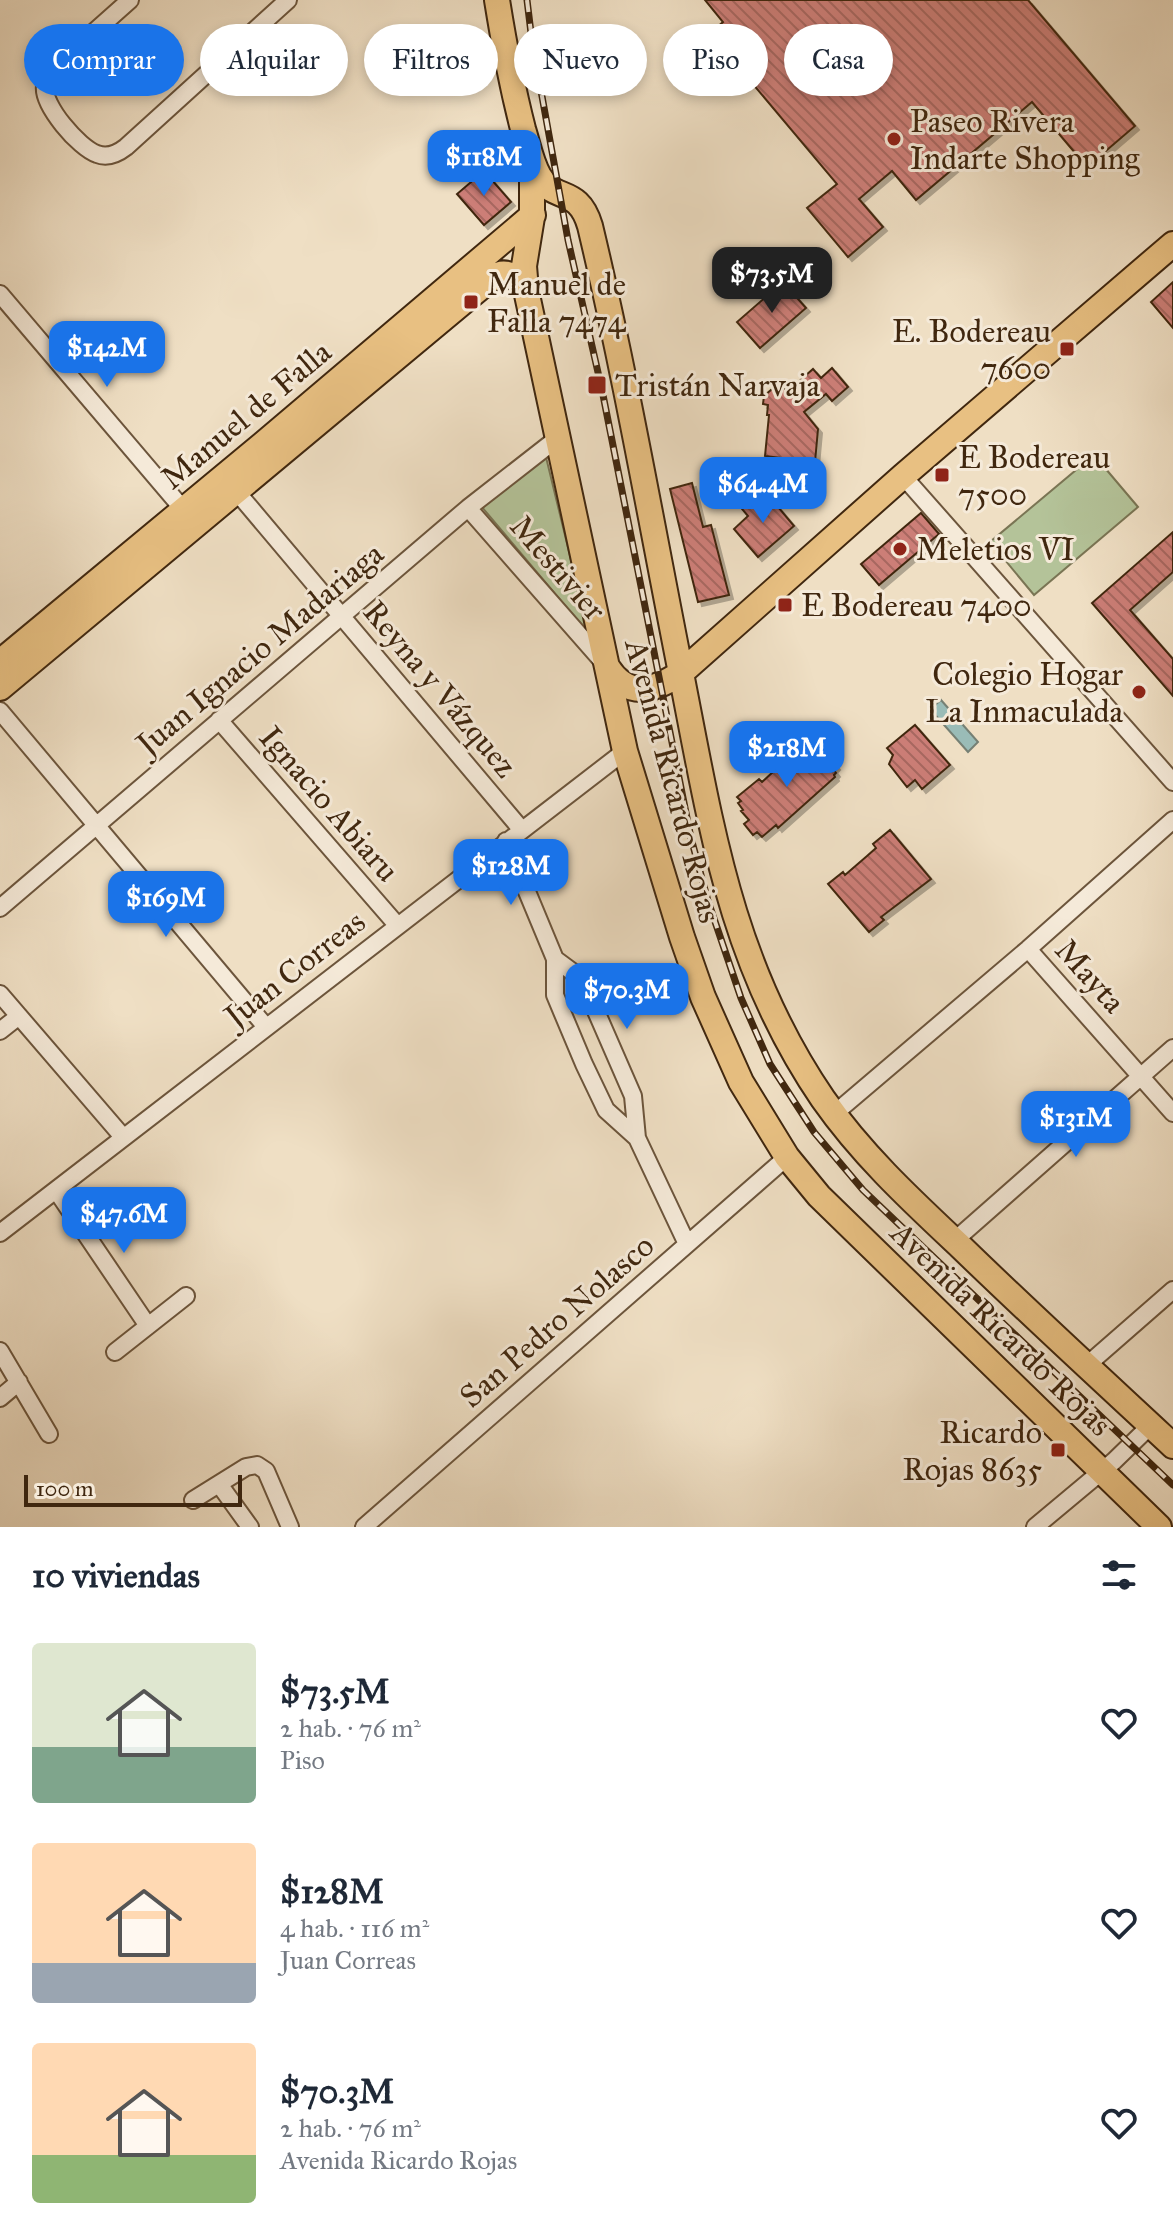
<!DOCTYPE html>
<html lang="es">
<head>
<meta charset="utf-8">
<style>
	:root { --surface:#fff; --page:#f6f6f7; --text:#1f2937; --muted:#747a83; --accent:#1a73e8 }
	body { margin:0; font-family:"IM FELL Great Primer",serif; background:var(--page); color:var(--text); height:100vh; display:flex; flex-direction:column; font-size:30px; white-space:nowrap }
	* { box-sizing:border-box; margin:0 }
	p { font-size:26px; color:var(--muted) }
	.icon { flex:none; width:44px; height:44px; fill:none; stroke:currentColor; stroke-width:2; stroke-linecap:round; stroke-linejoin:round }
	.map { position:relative; height:1527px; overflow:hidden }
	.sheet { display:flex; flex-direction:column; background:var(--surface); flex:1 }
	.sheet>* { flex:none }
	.guide { position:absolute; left:24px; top:24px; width:1126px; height:72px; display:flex; gap:16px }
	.scale { position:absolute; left:24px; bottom:20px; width:218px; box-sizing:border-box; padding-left:8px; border:4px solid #40270f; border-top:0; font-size:22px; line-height:28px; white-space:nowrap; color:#40270f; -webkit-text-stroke:6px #f5ead9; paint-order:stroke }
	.price { position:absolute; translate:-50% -68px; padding:0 18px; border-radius:16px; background:var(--accent); color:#fff; font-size:26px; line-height:52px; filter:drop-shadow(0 2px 4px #0008) }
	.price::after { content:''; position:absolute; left:50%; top:48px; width:24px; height:18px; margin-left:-12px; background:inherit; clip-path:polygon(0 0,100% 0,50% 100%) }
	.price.active { background:#222; color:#fff }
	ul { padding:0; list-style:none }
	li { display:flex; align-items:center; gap:24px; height:200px; padding:0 32px }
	li span { display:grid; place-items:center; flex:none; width:224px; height:160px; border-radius:8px; color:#555 }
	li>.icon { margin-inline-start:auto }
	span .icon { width:96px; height:96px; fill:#fffc; stroke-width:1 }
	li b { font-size:34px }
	h2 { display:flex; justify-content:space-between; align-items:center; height:96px; padding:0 32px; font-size:34px }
	.tag { padding:0 28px; border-radius:36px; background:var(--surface); box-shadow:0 4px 12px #0003; font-size:28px; line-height:72px }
	.tag.active { background:var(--accent); color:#fff }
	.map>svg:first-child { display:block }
	.park { fill:#b4c399; stroke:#7a7554; stroke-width:2 }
	.water { fill:#9abcb7; stroke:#768074; stroke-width:2 }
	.building { fill:url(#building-back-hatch); stroke:#40270f; stroke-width:2; filter:url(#shadow) }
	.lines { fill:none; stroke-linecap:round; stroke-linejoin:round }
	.minor-casing { stroke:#6c553c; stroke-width:20 }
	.primary-casing { stroke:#40270f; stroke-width:28 }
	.minor { stroke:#f5ead9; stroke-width:16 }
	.primary { stroke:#e8c082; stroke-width:24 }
	.rail-casing { stroke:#40270f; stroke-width:7 }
	.rail { stroke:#f5ead9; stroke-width:4; stroke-dasharray:12; stroke-linecap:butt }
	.poi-dot { fill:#8f2418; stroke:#f5ead9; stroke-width:3 }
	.labels { text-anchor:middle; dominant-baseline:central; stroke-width:6; stroke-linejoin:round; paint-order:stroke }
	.poi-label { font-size:32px; fill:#40270f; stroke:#f5ead9; text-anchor:start }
	.street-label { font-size:32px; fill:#40270f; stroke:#f5ead9 }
</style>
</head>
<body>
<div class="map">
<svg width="1173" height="1527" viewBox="0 0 1173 1527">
	<defs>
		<pattern id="building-back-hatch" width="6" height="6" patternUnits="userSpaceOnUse" patternTransform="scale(2)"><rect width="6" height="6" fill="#cc7e77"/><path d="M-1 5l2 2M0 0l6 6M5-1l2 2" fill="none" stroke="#a76760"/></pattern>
		<filter id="shadow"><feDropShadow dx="4" dy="4" stdDeviation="0" flood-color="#0004"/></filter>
	</defs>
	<rect width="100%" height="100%" fill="#efdfc4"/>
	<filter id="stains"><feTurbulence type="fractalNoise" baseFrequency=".0025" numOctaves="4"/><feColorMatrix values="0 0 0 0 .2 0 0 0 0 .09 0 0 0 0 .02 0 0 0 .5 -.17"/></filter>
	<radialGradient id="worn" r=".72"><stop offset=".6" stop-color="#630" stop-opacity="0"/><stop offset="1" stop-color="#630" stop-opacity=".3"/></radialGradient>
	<path class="park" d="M545 453 589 634 481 506Z
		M1094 455 1138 507 1034 595 990 542Z"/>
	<path class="water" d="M941 700 978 742 968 752 930 709Z"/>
	<path class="building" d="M705 0H1028L1135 126 1087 167 1032 102 916 200 892 171 859 199 883 227 848 257 807 208 837 184 710 33 723 22Z
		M484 171 511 202 484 225 457 194Z
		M783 282 806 308 760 348 737 322Z
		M1173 282V328L1151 302Z
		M832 368 848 387 832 401 826 394 804 412 818 429 815 462 797 460 807 473 789 488 775 471 789 459 765 456 769 415H767L768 405 763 404 764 396 779 383 787 392 813 369 821 378Z
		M692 483 703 527 711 525 729 595 698 602 670 489Z
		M768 495 794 526 758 557 734 529 748 516 742 509 753 500 757 504Z
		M921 513 939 534 879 585 861 564Z
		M1173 532V572L1130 610 1173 659V696L1092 603Z
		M915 725 950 765 922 789 915 780 907 787 889 764 893 755 887 748Z
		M811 737 836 766 833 769 836 773 834 775 835 777 778 828 776 825 762 837 757 832 753 835 744 824 749 820 741 811 743 810 738 803 741 801 737 797 759 779 762 782Z
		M890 830 931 879 881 917 884 920 869 932 828 884 843 872 845 875 867 856 876 848 873 844Z"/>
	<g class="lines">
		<g class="minor-casing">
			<path id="minor" d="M130 0 57 65C52 72 46 78 45 86 42 105 79 148 97 154 107 158 117 154 126 147L288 0
				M0 294 188 515
				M903 476 1173 782
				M231 485 521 829
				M468 508 604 663
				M0 711 266 1027
				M219 720 397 925
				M506 841 555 959V995L584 1064 606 1110 637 1138
				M0 908 468 508 559 437
				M1028 949 1173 1113
				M555 959 582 979 633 1096 637 1138 687 1244
				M0 994 123 1137
				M0 1031 19 1016
				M834 1114 1028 949 1173 820
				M56 1190 148 1326
				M0 1233 625 751
				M954 1241 1173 1048
				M0 1351 49 1434
				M115 1352 186 1296
				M1086 1366 1173 1290
				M0 1398 19 1382
				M219 1484 250 1527
				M193 1500 246 1467 257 1465 266 1471 290 1527
				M364 1527 787 1157
				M1035 1527 1114 1461 1151 1425"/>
		</g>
		<g class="primary-casing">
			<path id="primary" d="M497 0C504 44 512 86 523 129 528 145 531 162 539 176 554 203 578 185 590 226 625 372 651 521 680 668 711 825 730 963 823 1099 863 1156 912 1201 962 1248 1031 1315 1102 1380 1173 1446
				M532 165V217L524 266 526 290 625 751 682 937 703 997 741 1082 787 1157 819 1196 1159 1527
				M0 662 263 444 533 215
				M608 668C628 699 654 691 681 673L903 476 1173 244
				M0 688 493 277C507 268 519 278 526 290"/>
		</g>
		<use href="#minor" class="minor"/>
		<use href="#primary" class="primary"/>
		<g class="rail-casing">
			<path id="rail" d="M527 0 532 41 568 240 602 390 691 838 708 901 741 998 770 1064 814 1132 863 1190 1173 1485"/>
		</g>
		<use href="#rail" class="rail"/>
	</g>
	<g class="poi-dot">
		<circle cx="894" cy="139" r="8"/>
		<rect x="463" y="294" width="16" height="16" rx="4"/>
		<rect x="1059" y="341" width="16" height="16" rx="4"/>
		<rect x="587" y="375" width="20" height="20" rx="4"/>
		<rect x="934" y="467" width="16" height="16" rx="4"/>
		<circle cx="900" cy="549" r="8"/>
		<rect x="777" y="597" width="16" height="16" rx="4"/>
		<circle cx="1139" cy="692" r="8"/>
		<rect x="1050" y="1442" width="16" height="16" rx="4"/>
	</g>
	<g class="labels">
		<g class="poi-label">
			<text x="910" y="121">Paseo Rivera<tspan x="910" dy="37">Indarte Shopping</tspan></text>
			<text x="487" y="284">Manuel de<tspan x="487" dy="37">Falla 7474</tspan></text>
			<text x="1051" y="331" text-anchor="end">E. Bodereau<tspan x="1051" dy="37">7600</tspan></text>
			<text x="615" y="385">Tristán Narvaja</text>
			<text x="958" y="457">E Bodereau<tspan x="958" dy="37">7500</tspan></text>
			<text x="916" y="549">Meletios VI</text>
			<text x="801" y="605">E Bodereau 7400</text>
			<text x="1123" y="674" text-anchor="end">Colegio Hogar<tspan x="1123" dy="37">La Inmaculada</tspan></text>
			<text x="1042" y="1432" text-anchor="end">Ricardo<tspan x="1042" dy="37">Rojas 8635</tspan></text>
		</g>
		<g class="street-label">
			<text transform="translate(246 415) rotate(-40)">Manuel de Falla</text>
			<text transform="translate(558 568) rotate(49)">Mestivier</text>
			<text transform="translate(260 649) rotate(-40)">Juan Ignacio Madariaga</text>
			<text transform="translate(440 689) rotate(50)">Reyna y Vázquez</text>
			<text transform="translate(673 781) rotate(75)">Avenida Ricardo Rojas</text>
			<text transform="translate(329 804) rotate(49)">Ignacio Abiaru</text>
			<text transform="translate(295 969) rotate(-38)">Juan Correas</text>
			<text transform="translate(1090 976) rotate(48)">Mayta</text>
			<text transform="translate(557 1321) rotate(-41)">San Pedro Nolasco</text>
			<text transform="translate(1001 1329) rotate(44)">Avenida Ricardo Rojas</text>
		</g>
	</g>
	<rect width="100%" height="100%" filter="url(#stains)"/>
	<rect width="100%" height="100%" fill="url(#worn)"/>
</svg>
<div class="scale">100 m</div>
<b class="price" style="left:484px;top:198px">$118M</b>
<b class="price active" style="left:772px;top:315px">$73.5M</b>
<b class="price" style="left:107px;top:389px">$142M</b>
<b class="price" style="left:763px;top:525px">$64.4M</b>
<b class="price" style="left:787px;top:789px">$218M</b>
<b class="price" style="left:511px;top:907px">$128M</b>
<b class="price" style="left:166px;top:939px">$169M</b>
<b class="price" style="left:627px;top:1031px">$70.3M</b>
<b class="price" style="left:1076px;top:1159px">$131M</b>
<b class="price" style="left:124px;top:1255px">$47.6M</b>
<div class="guide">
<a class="tag active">Comprar</a>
<a class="tag">Alquilar</a>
<a class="tag">Filtros</a>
<a class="tag">Nuevo</a>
<a class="tag">Piso</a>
<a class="tag">Casa</a>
</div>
</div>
<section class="sheet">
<h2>10 viviendas<svg class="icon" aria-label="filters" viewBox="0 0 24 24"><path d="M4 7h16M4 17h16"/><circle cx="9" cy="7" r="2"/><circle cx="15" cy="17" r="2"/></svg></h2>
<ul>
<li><span style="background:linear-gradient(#dfe7d0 65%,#7fa58c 0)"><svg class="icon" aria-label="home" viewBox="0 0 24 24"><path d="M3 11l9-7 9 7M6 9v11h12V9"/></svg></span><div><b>$73.5M</b><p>2 hab. · 76 m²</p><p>Piso</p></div><svg class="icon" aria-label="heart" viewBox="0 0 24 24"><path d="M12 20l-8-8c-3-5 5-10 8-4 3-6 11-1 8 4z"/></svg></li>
<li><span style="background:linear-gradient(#ffd9b3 75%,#9aa5b1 0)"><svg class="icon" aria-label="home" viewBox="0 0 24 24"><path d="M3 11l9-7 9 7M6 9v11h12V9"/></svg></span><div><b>$128M</b><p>4 hab. · 116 m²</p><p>Juan Correas</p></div><svg class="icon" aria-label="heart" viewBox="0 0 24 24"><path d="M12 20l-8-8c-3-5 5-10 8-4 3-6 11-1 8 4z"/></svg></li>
<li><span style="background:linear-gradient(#ffd9b3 70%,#8fb573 0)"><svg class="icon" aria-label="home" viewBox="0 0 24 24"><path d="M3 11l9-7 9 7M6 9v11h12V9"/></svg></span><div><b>$70.3M</b><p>2 hab. · 76 m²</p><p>Avenida Ricardo Rojas</p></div><svg class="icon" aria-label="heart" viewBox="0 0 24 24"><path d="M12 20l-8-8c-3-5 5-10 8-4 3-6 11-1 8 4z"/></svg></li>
</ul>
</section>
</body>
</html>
